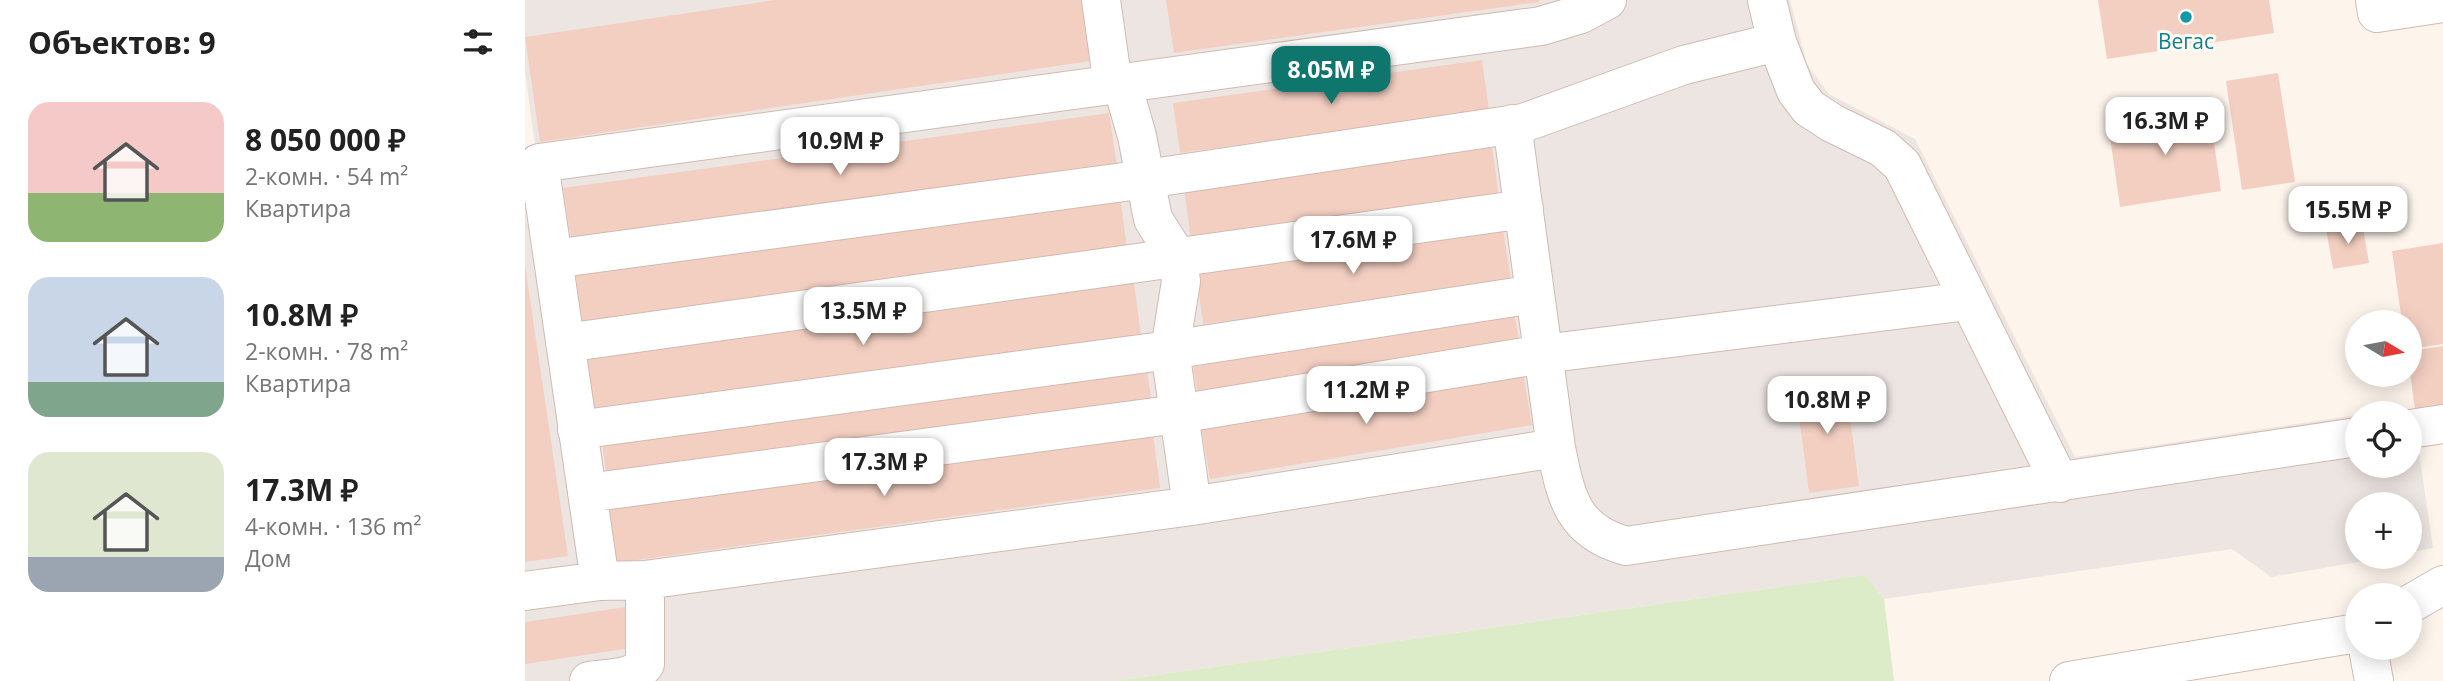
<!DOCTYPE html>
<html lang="ru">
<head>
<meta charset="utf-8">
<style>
	:root { --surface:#fff; --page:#f6f6f6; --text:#222; --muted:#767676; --accent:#0f766e }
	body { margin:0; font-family:"Open Sans",sans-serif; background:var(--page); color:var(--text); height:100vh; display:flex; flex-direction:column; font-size:26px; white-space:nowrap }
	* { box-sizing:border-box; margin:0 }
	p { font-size:23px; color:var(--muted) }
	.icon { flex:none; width:38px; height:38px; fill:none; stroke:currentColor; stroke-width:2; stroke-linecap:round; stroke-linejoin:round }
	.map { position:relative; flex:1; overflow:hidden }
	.details { display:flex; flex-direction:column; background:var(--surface); width:525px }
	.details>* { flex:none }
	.needle { width:46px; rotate:100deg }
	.tools { position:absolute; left:1820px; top:310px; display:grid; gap:14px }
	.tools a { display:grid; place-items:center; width:77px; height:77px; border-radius:50%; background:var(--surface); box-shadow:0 4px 18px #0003; font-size:35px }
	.price { position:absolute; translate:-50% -60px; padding:0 16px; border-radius:14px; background:#fff; color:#222; font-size:23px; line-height:46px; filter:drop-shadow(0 2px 4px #0008) }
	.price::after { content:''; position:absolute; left:50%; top:42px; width:21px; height:16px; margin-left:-10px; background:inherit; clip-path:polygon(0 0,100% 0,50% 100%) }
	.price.current { background:var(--accent); color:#fff }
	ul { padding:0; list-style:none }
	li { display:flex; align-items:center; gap:21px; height:175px; padding:0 28px }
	li span { display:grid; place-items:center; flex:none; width:196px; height:140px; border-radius:21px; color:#555 }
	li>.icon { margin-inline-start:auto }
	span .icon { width:84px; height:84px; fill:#fffc; stroke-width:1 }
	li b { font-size:30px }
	h2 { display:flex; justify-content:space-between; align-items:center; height:84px; padding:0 28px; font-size:30px }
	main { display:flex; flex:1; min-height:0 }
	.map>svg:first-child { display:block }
	.industrial { fill:#ede5e1 }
	.green { fill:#dcecc9 }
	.building { fill:#f3cfc2 }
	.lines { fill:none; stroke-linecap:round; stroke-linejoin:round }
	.minor-casing { stroke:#d1bab0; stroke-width:40 }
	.minor { stroke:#fff; stroke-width:38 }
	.culture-dot { fill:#0f9aa8; stroke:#fff9f3; stroke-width:2.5 }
	.labels { text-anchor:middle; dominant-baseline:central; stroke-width:6; stroke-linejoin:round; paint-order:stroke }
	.culture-label { font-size:21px; fill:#0d838f; stroke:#fff9f3 }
</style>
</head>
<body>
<main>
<section class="details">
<h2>Объектов: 9<svg class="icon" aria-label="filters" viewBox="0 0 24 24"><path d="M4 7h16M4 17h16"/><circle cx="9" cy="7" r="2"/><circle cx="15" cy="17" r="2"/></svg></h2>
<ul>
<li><span style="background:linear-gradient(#f6c9c9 65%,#8fb573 0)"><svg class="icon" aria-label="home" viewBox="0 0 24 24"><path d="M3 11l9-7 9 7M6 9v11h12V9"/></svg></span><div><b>8 050 000 ₽</b><p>2-комн. · 54 m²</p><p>Квартира</p></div></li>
<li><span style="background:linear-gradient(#c9d6e8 75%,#7fa58c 0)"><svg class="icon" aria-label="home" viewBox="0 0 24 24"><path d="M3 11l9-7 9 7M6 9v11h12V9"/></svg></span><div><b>10.8M ₽</b><p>2-комн. · 78 m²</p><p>Квартира</p></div></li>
<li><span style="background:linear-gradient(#dfe7d0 75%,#9aa5b1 0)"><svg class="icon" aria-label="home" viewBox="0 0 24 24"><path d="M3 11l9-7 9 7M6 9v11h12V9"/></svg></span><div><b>17.3M ₽</b><p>4-комн. · 136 m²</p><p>Дом</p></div></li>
</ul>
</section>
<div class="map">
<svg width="1918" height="681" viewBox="0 0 1918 681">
	<rect width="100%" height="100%" fill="#fdf4ec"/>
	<path class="industrial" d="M0 0H1265L1282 64 1304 94 1390 139 1550 457 1832 415V466H1885V446L1893 445 1908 548 1885 552V504H1832V556L1862 557 1746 577 1707 549 1359 599 1340 575 590 681H0V147L10 145 0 72Z"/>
	<path class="green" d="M1340 575 1359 599 1369 681H590Z"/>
	<path class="building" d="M250 0H558L566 61 15 142 0 37Z
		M641 0H1014V2L649 53Z
		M1573 0H1744L1749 33 1582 59Z
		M957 60 964 110 655 153 648 103Z
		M1753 73 1770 182 1717 190 1701 81Z
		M1684 107 1696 191 1595 207 1583 123Z
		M584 113 592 166 46 241 38 188Z
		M967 146 974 198 666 240 659 188Z
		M595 196 602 248 57 323 50 271Z
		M1837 222 1844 263 1808 269 1801 229Z
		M978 229 986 281 678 324 671 271Z
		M1918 243V344L1885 349V322H1877L1867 251Z
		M0 265 43 556 0 562Z
		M609 283 616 336 69 412 62 358Z
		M989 311 994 340 673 396 668 367Z
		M1918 346V413L1891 417 1885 373V351Z
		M622 370 626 399 81 472 77 443Z
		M998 373 1007 425 685 479 676 426Z
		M1320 379 1334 486 1284 493 1270 385Z
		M628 434 635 488 90 563 83 509Z
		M101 607 106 648 0 664V622Z"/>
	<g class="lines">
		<g class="minor-casing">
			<path id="minor" d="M576 0 588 85
				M1242 0 1252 42 1271 91 1284 108 1307 123 1358 148 1377 165 1535 483
				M1850 0 1852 13 1918 3
				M597 84 612 136 628 219 652 257 656 281 645 350 667 506
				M987 124 1031 448C1041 497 1047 531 1101 546L1832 437
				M28 259 621 179 998 123 1159 65 1252 42
				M40 343 999 209
				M1885 429 1918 424
				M52 430 645 350 1010 294
				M62 493 653 414 1018 354 1443 301
				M75 581 120 580 667 506 1031 448
				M0 591 75 581 14 163 1016 26 1056 14 1082 0
				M1885 604 1918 585
				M1843 648 1849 681
				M64 681C83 678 108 680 120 664V580
				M1544 681 1832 633"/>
		</g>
		<use href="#minor" class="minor"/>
	</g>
	<circle class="culture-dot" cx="1661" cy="17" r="7"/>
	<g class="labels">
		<g class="culture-label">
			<text x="1661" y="41">Вегас</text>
		</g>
	</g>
</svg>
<div class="tools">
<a><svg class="needle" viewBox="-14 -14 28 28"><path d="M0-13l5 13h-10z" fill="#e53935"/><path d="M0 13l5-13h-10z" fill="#767676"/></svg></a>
<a><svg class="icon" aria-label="locate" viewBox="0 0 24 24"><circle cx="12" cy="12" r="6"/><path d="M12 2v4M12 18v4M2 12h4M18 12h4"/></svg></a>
<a>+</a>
<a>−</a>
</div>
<b class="price current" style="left:806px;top:106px">8.05M ₽</b>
<b class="price" style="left:1640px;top:157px">16.3M ₽</b>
<b class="price" style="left:315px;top:177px">10.9M ₽</b>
<b class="price" style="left:1823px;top:246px">15.5M ₽</b>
<b class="price" style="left:828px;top:276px">17.6M ₽</b>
<b class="price" style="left:338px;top:347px">13.5M ₽</b>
<b class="price" style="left:841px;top:426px">11.2M ₽</b>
<b class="price" style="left:1302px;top:436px">10.8M ₽</b>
<b class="price" style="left:359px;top:498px">17.3M ₽</b>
</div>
</main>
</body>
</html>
